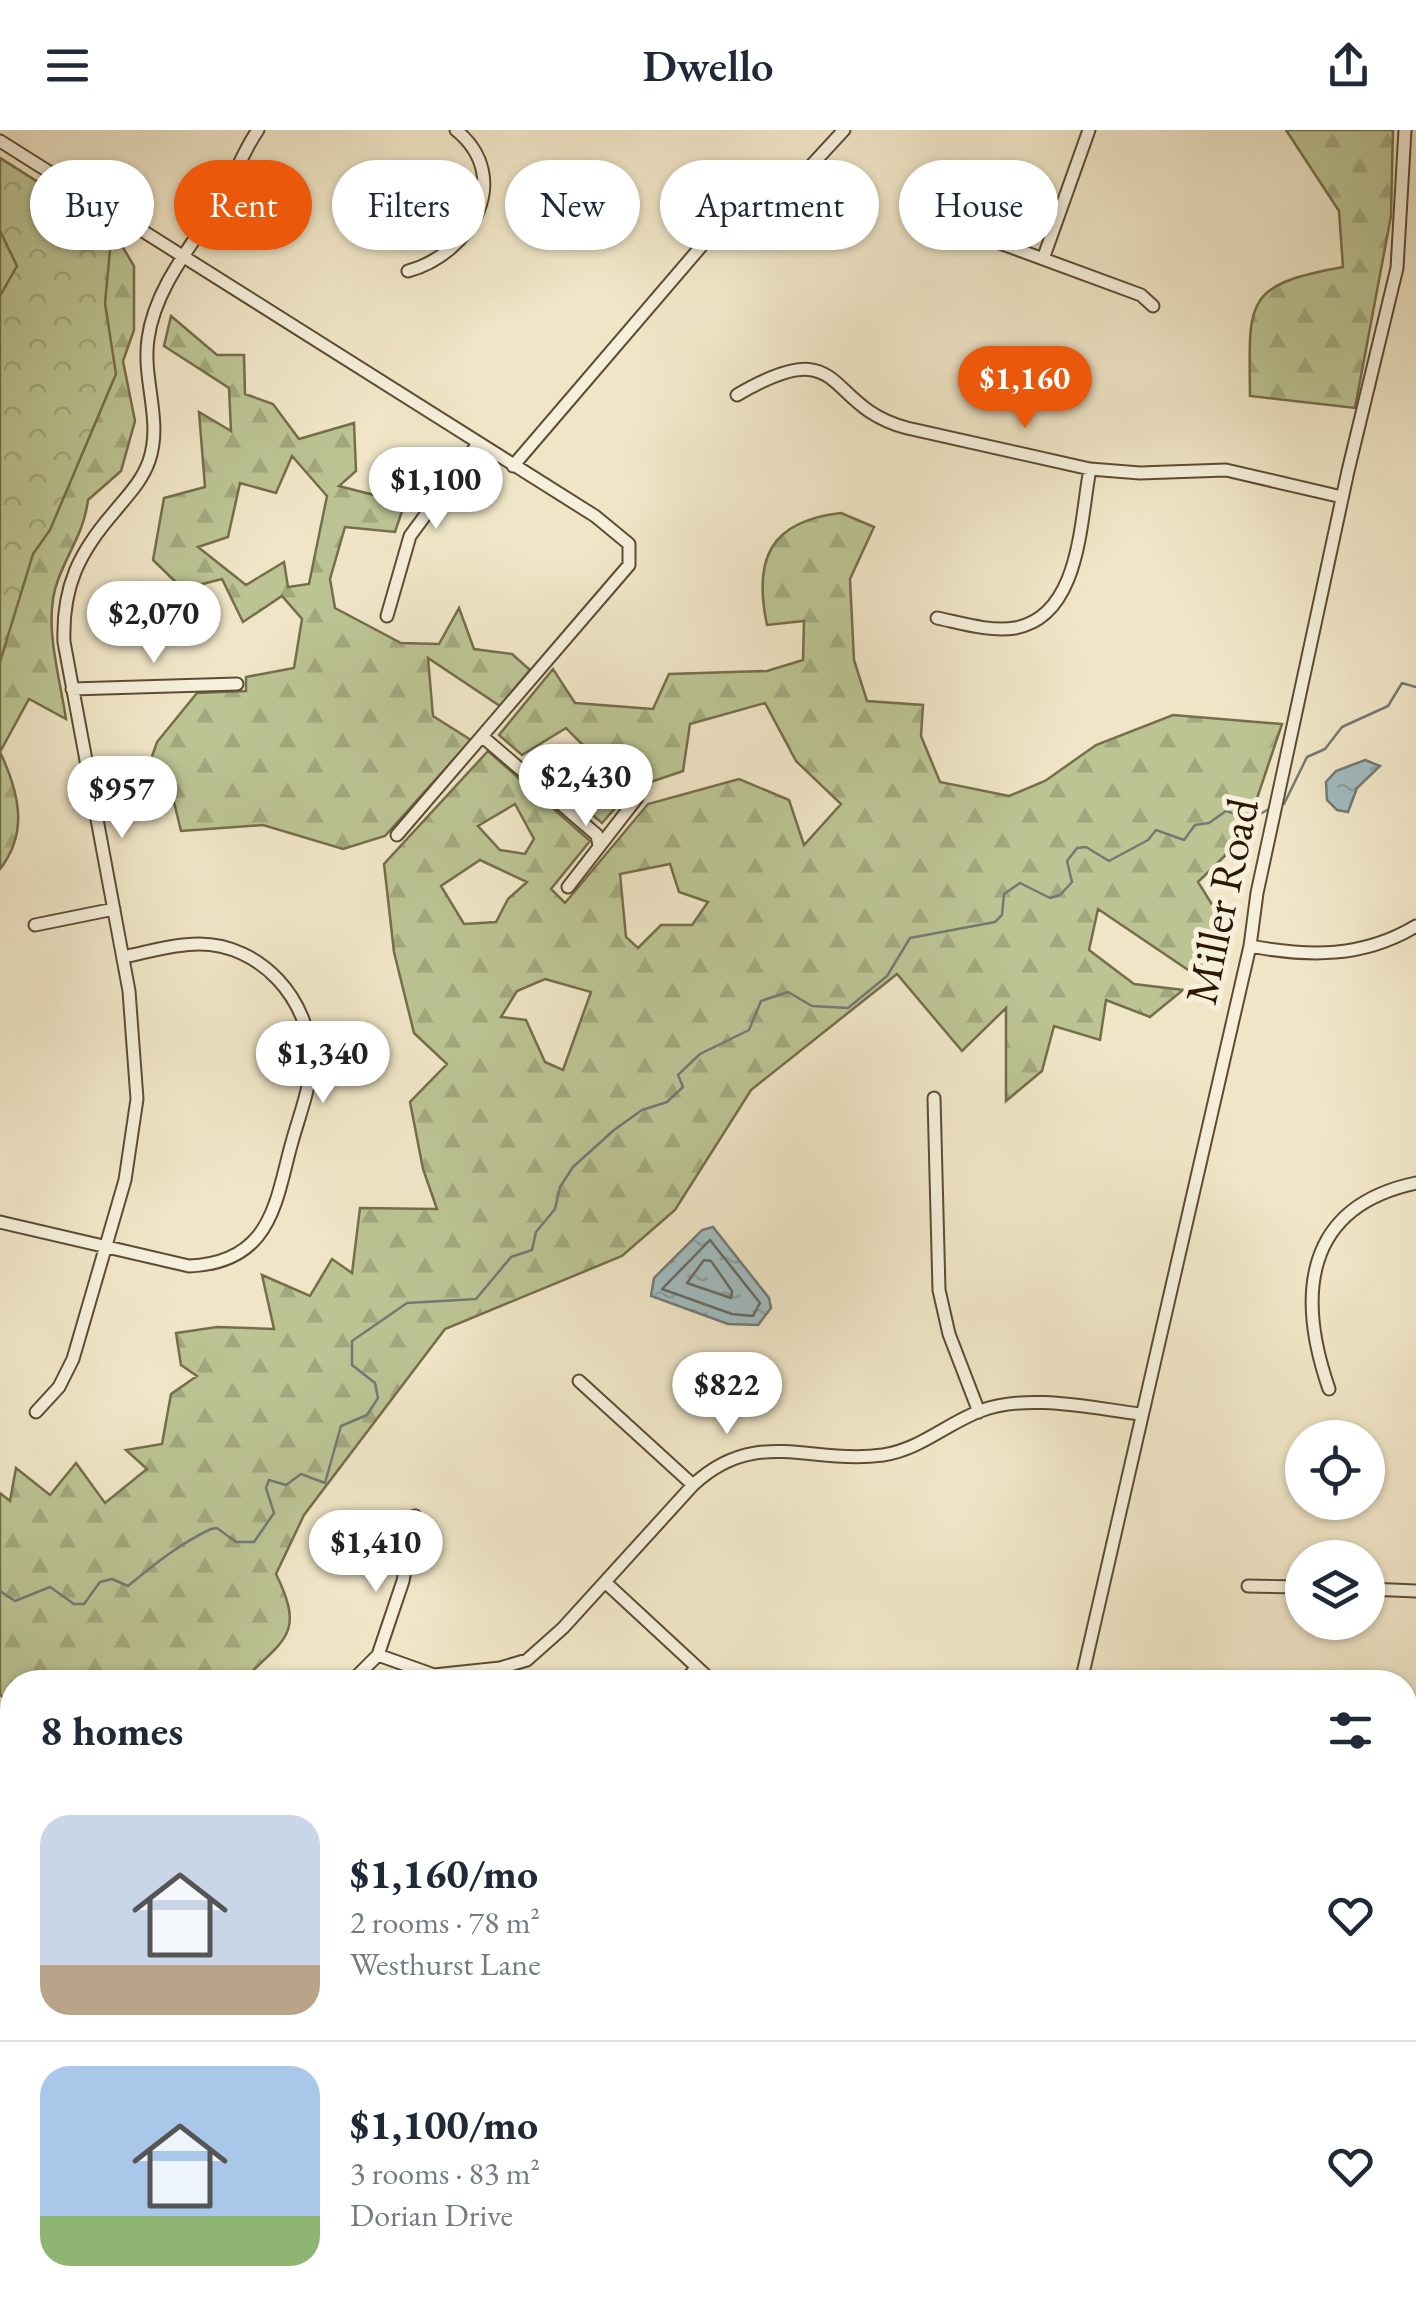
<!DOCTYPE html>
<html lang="en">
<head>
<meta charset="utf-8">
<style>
	:root { --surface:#fff; --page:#f2f2f3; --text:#1f2937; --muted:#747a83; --line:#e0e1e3; --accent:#ea580c }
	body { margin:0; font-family:"EB Garamond",serif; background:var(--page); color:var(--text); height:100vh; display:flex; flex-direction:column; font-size:38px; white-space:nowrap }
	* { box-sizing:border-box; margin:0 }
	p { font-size:32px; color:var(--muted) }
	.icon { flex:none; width:55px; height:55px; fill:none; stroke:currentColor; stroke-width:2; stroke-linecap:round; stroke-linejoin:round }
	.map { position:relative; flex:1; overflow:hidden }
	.sheet { position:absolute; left:0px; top:1540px; width:1418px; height:642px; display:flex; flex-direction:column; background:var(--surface); border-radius:40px 40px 0 0; box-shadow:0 2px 8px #0004 }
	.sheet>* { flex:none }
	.hud { position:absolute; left:30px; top:30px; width:1358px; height:90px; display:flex; gap:20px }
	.tools { position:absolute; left:1285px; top:1290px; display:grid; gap:20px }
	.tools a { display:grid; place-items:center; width:100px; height:100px; border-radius:50%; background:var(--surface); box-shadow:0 2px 8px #0004; font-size:50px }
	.price { position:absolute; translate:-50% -85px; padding:0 22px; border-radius:35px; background:#fff; color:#222; font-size:32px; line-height:65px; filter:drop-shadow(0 2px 5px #0008) }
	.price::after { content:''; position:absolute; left:50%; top:60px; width:30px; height:22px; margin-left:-15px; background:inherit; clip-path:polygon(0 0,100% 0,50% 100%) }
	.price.on { background:var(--accent); color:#fff }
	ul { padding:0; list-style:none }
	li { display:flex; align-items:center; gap:30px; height:250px; padding:0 40px }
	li+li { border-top:2px solid var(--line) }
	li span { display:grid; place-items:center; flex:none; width:280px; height:200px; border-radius:30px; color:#555 }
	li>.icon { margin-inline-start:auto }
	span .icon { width:120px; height:120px; fill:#fffc; stroke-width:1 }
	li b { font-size:42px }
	h2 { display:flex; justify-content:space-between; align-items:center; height:120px; padding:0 40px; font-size:42px }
	.tag { padding:0 35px; border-radius:45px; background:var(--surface); box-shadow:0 2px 8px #0004; font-size:35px; line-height:90px }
	.tag.on { background:var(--accent); color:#fff }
	header { display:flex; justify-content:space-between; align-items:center; height:130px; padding:0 40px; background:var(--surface); font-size:45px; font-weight:600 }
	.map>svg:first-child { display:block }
	.forest { fill:url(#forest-firs); stroke:#756e4a; stroke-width:2.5; fill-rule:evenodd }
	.park { fill:url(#park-crowns); stroke:#756e4a; stroke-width:2.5 }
	.water { fill:url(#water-ripples); stroke:#737a74; stroke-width:2.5 }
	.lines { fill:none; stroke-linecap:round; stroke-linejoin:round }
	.shore { stroke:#686a60; stroke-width:2.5 }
	.stream { stroke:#737a74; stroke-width:2.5 }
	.minor-casing { stroke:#5e4c32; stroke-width:15 }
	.minor { stroke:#f5efdb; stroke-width:11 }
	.labels { text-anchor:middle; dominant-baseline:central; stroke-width:10; stroke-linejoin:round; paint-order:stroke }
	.street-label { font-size:45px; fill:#2e1800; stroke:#f5efdb }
</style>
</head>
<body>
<header><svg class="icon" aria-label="menu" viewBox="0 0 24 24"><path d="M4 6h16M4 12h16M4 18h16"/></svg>Dwello<svg class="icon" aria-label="share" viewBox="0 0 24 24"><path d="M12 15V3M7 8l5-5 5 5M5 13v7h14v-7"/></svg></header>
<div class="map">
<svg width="1416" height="2181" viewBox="0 0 1416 2181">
	<defs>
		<pattern id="forest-firs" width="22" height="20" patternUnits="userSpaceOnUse" patternTransform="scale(2.5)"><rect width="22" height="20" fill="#bcc494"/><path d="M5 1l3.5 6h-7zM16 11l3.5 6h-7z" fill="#a2a87e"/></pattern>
		<pattern id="park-crowns" width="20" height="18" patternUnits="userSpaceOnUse" patternTransform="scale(2.5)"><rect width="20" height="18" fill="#bcc494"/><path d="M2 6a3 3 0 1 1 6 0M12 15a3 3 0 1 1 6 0" fill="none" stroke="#a2a87e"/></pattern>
		<pattern id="water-ripples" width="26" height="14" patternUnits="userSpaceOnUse" patternTransform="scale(2.5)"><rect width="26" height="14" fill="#a1bcc1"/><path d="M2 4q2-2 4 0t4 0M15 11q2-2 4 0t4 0" fill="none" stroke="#8ba1a4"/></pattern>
	</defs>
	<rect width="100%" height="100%" fill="#f0e6c7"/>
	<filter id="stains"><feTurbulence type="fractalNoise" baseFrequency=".002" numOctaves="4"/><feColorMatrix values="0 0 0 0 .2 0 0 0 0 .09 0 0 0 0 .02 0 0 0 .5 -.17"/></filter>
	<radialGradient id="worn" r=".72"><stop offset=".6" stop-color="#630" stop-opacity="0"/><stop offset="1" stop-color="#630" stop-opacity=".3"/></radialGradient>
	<path class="forest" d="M1286 0H1393L1391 86 1355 278 1250 266C1249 171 1243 155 1343 137L1339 81Z
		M0 28 112 99 134 136V200L123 231 135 291 121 341 88 370C84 402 69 420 58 450 42 491 60 547 66 589L29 569 0 622C19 662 29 702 0 739Z
		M171 186 217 225H244L245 264 273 274 299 309 354 293 356 341 339 356 382 367 423 319 395 402 345 397 330 449 335 478 401 513 439 514 459 478 474 519 512 524 530 540 500 576 428 528 433 586 471 610 385 706 343 719 263 695 181 701 174 672 142 655 157 612 197 563 246 561V547L294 538 302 489 282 466 243 492 222 449 183 459 153 430 164 368 205 357 199 282 231 301 229 258 164 216ZM292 326 327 366 309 454 288 457 284 432 246 455 198 417 228 407 240 353 276 363Z
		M841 383 874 397 850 449 854 530 867 571 923 575 921 606 940 652 1009 666 1045 651 1096 615 1173 585 1282 594 1244 707 1198 752 1231 805 1201 825 1209 854 1098 779 1089 820 1134 854 1183 860 1150 887 1106 870 1100 910 1054 896 1042 941 1006 971V878L962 921 897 844 751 960 675 1080 622 1126 445 1199 304 1385 276 1444C306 1505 284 1509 241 1552H12V1571L0 1565V1363L10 1371 16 1338 50 1365 76 1333 105 1373 147 1339 126 1320 162 1314 171 1264 197 1246 181 1235 176 1203 217 1197 274 1199 262 1145 310 1166 332 1129 352 1143 360 1078 437 1079 423 1039 410 972 447 934 414 903 394 822 384 734 488 621 590 711 551 759 565 773 648 674 739 649 789 670 804 715 841 674 796 631 765 573 690 594 683 641 633 658 602 693 562 659 591 623 566 598 522 625 499 605 553 539 575 573 653 579 669 544 767 541 803 530 804 491 767 495C753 429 770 391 841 383ZM515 674 534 709 525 724 500 720 478 696ZM480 730 527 752 508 769 496 792 464 794 441 756ZM670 734 679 762 708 772 692 795H661L638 818 626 807 620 744ZM545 849 591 862 563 940 545 932 526 890 501 887 517 861Z"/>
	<path class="park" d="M0 28 112 99 105 173 116 244 50 400 33 424 0 532V166L17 136 0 101Z
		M0 1670H12V2170H936L933 2181H281L254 2171 210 2181H0Z
		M1416 2038V2181H944L947 2170H1059L1070 2180 1083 2170H1405V2042Z"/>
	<path class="water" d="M1365 630 1380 636 1357 658 1348 682 1337 680 1327 670 1326 652 1336 641Z
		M713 1097 769 1168 771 1178 758 1195 728 1194 651 1166 654 1148 702 1100Z"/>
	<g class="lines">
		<path class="shore" d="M710 1110 760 1173 753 1186 732 1184 662 1159Z
			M704 1130 711 1131 732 1161 731 1168 687 1153Z"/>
		<path class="stream" d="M1284 674 1307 627 1325 619 1342 597 1388 576 1402 553 1416 557
			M0 1461 15 1471 50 1457 74 1474H84L100 1452 112 1449 128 1456C155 1434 179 1414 211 1399L217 1398 236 1412H254L274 1383 266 1358 269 1350 286 1355 301 1344 325 1353 341 1296 367 1285 378 1268 375 1253 352 1235V1211L407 1173 476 1169 511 1127 532 1120 536 1102 555 1079 560 1057 573 1037 614 1000 642 980 667 972 683 957 678 945 700 924 749 900 761 871 788 862 812 876 848 878 887 846 910 808 995 792 1002 785 1004 764 1020 753 1050 768 1060 765 1072 752 1067 731 1077 718 1086 717 1109 731 1148 710 1156 700 1184 710 1195 695 1209 693 1226 681 1251 689 1269 679
			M0 1967 12 1970
			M683 2170 691 2178 702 2170
			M731 2181 736 2170"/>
		<g class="minor-casing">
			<path id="minor" d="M0 11 595 386 629 414V435L397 705
				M956 84 978 105 1141 165 1153 176
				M1043 129 1089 0
				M408 141C471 124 515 48 456 0
				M737 265C848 200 822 276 907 298L1090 339 1140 343 1226 340 1342 367
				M513 336 710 106 732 89 784 65 844 0
				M387 486 410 406 477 315
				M937 488C961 493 990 502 1015 498 1081 486 1080 390 1090 339
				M72 559 237 554
				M484 608 597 705 599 716
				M568 757 637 668
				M35 795 114 779
				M1250 816C1309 827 1363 828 1416 796
				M934 968 939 1160 949 1204 979 1282
				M0 1092 189 1136C216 1135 241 1127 258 1106 278 1081 283 1043 292 1012 299 986 311 957 311 930 310 870 261 814 199 814 174 814 148 822 123 827
				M579 1251 693 1355
				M1329 1259C1297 1167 1303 1077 1416 1053
				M36 1282 59 1257 73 1229 125 1050 137 969 129 861 64 512C62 457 79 422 115 381 128 365 142 351 149 331 163 291 142 250 148 209 155 156 195 112 222 68 235 46 243 21 258 0
				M605 1452 713 1552
				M1248 1456 1302 1457
				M1368 1459 1416 1461
				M378 1525 434 1545 500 1538 527 1530 563 1498 693 1355C756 1296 810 1335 883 1325 921 1319 946 1294 980 1281 1028 1263 1091 1278 1140 1284
				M351 1552 378 1525 403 1451 415 1386
				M684 1552 696 1538
				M1081 1552 1250 816 1257 763 1348 341 1397 138 1405 0
				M1405 1708 1416 1706"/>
		</g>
		<use href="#minor" class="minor"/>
	</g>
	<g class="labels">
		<g class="street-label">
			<text transform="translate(1221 771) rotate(-78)">Miller Road</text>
		</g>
	</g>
	<rect width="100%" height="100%" filter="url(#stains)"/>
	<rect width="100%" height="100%" fill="url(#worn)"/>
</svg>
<div class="tools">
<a><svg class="icon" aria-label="locate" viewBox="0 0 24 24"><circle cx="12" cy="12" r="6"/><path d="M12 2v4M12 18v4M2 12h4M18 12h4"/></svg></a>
<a><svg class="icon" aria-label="layers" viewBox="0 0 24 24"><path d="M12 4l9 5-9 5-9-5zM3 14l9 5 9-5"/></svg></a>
</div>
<b class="price on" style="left:1025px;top:301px">$1,160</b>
<b class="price" style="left:436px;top:402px">$1,100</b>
<b class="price" style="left:154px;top:536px">$2,070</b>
<b class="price" style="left:586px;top:699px">$2,430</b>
<b class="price" style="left:122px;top:711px">$957</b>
<b class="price" style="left:323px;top:976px">$1,340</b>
<b class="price" style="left:727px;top:1307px">$822</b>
<b class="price" style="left:376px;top:1465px">$1,410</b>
<div class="hud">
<a class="tag">Buy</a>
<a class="tag on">Rent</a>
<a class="tag">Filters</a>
<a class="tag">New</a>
<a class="tag">Apartment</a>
<a class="tag">House</a>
</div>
<section class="sheet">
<h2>8 homes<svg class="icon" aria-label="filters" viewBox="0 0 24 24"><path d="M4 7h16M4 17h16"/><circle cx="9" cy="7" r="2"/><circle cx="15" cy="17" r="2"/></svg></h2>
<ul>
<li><span style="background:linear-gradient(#c9d6e8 75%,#b9a48a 0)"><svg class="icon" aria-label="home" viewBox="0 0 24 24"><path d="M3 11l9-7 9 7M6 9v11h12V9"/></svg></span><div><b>$1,160/mo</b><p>2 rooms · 78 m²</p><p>Westhurst Lane</p></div><svg class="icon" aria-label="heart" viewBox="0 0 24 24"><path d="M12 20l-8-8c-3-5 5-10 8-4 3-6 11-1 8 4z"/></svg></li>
<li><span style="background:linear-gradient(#a9c7e8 75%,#8fb573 0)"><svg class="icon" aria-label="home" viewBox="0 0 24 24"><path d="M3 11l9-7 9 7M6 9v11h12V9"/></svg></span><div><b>$1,100/mo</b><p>3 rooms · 83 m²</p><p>Dorian Drive</p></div><svg class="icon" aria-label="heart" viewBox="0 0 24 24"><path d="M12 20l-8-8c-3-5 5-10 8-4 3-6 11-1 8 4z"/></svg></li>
</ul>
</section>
</div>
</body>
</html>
